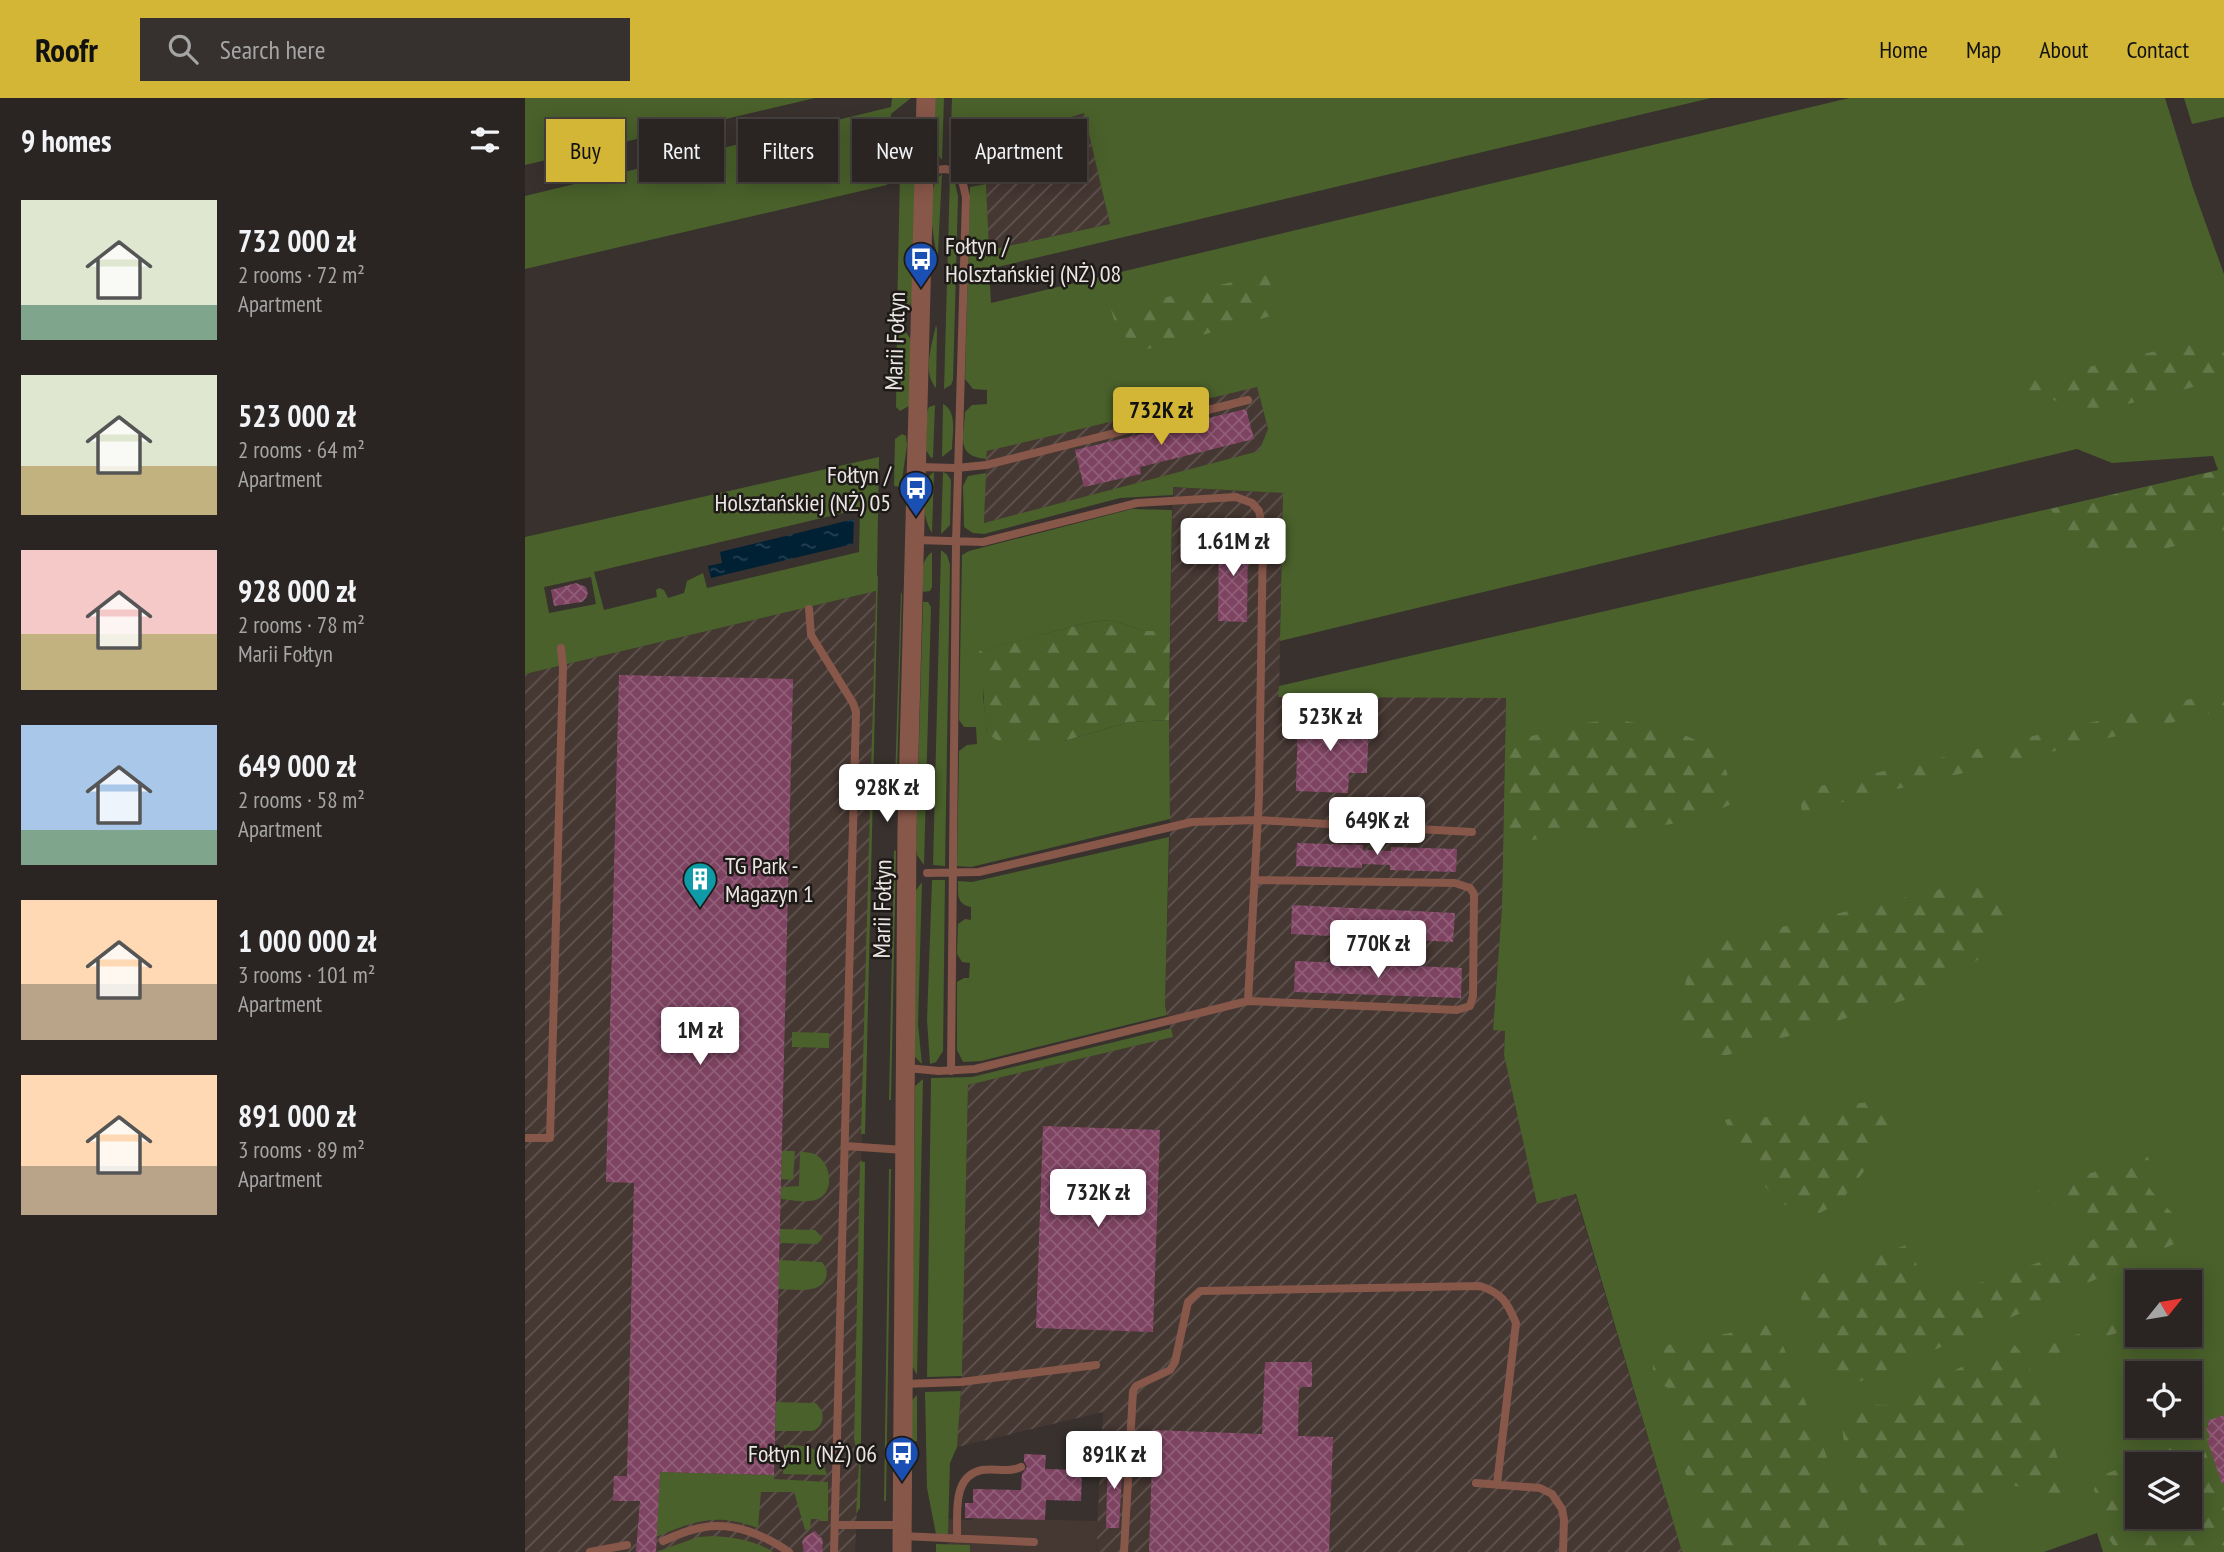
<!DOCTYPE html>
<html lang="en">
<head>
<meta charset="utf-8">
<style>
	:root { --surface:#2a2522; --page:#36312f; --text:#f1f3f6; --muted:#a5a5a5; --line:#464240; --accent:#d3b635 }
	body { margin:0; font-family:"PT Sans Narrow",sans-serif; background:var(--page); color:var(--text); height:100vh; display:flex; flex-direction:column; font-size:26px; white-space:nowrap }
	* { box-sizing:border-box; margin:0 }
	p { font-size:23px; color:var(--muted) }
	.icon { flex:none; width:38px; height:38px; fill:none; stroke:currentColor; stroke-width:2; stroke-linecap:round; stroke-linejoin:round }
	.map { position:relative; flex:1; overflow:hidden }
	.details { display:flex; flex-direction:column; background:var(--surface); width:525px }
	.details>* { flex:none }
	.guide { position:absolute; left:21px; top:21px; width:665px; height:63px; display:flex; gap:14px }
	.needle { width:46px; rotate:60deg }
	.fabs { position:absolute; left:1600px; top:1172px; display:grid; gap:14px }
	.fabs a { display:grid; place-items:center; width:77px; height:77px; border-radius:0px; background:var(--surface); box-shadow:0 4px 18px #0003,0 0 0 2px var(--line); font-size:35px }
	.price { position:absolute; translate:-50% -60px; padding:0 16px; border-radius:7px; background:#fff; color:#222; font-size:23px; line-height:46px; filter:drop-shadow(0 2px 4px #0008) }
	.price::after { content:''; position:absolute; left:50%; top:42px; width:21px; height:16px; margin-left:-10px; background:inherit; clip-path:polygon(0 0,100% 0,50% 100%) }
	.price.active { background:var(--accent); color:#111 }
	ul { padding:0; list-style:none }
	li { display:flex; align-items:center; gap:21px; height:175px; padding:0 21px }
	li span { display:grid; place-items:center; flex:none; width:196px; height:140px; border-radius:0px; color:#555 }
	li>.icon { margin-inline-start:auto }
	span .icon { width:84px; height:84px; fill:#fffc; stroke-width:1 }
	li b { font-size:30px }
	h2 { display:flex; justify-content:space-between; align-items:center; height:84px; padding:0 21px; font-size:30px }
	.tag { padding:0 24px; border-radius:0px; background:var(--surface); box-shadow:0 4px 18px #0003,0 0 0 2px var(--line); font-size:24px; line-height:63px }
	.tag.active { background:var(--accent); color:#111 }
	header { display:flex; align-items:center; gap:42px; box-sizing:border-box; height:98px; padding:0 35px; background:var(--accent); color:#111 }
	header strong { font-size:33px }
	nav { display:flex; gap:38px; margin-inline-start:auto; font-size:24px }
	.search { width:490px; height:63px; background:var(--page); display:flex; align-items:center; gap:18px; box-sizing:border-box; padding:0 24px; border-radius:0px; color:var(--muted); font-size:26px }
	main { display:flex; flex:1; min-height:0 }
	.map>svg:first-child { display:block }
	.industrial { fill:url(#industrial-furrows) }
	.built { fill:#453732 }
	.grass { fill:#4a612b; fill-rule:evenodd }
	.forest { fill:url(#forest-firs); fill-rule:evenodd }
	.water { fill:url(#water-ripples) }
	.building { fill:url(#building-cross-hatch) }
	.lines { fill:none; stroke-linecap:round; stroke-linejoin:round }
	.service { stroke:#875749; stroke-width:8 }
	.tertiary { stroke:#875749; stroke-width:19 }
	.labels { text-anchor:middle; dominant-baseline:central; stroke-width:5; stroke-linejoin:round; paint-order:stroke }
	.poi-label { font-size:24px; fill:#ebe6e4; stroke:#1d1a18; text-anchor:start }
	.street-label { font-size:24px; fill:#ebe6e4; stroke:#1d1a18 }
</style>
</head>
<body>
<header>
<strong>Roofr</strong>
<div class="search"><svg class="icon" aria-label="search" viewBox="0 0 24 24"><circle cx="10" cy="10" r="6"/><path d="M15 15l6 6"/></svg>Search here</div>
<nav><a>Home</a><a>Map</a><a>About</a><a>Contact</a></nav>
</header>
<main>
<section class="details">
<h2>9 homes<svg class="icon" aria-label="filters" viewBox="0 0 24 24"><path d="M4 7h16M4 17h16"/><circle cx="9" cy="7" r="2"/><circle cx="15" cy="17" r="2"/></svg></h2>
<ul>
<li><span style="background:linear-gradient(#dfe7d0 75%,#7fa58c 0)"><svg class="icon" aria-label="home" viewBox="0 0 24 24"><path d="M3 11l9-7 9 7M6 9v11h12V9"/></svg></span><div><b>732 000 zł</b><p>2 rooms · 72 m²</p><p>Apartment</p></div></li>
<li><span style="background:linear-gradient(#dfe7d0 65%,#c2b280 0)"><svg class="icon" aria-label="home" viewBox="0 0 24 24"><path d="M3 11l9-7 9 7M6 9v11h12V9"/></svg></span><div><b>523 000 zł</b><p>2 rooms · 64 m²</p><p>Apartment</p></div></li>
<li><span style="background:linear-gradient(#f6c9c9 60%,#c2b280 0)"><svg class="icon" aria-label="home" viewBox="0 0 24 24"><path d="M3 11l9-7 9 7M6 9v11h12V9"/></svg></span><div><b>928 000 zł</b><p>2 rooms · 78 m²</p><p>Marii Fołtyn</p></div></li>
<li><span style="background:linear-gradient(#a9c7e8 75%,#7fa58c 0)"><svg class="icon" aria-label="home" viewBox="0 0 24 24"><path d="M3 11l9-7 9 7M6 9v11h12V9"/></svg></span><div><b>649 000 zł</b><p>2 rooms · 58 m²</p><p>Apartment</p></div></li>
<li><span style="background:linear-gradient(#ffd9b3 60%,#b9a48a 0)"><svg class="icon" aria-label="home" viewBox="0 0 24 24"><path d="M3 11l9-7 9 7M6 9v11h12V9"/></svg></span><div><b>1 000 000 zł</b><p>3 rooms · 101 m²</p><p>Apartment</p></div></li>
<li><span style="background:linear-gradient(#ffd9b3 65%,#b9a48a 0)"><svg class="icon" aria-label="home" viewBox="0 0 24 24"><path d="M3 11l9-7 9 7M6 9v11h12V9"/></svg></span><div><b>891 000 zł</b><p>3 rooms · 89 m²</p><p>Apartment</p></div></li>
</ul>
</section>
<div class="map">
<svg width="1699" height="1454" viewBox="0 0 1699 1454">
	<defs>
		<pattern id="industrial-furrows" width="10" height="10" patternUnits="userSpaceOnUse" patternTransform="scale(1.75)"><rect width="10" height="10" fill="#453732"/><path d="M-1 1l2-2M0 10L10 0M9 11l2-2" fill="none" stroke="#605450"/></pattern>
		<pattern id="forest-firs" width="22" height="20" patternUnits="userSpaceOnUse" patternTransform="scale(1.75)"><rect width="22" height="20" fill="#4a612b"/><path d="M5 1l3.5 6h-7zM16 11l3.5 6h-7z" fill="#64784a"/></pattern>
		<pattern id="water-ripples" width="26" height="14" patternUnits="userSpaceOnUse" patternTransform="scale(1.75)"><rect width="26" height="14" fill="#002134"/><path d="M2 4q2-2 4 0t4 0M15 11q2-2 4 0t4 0" fill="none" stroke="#254151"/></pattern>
		<pattern id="building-cross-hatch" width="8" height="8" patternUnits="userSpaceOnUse" patternTransform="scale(1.75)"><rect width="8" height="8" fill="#7f4362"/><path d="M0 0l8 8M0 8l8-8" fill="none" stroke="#915e78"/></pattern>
	</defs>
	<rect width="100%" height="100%" fill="#38312e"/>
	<path class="industrial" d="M559 15 585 126 463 152 461 86 446 51Z
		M732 288 743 332 735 353 459 425 461 353Z
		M648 389 758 395 754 599H981L977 808 968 932H980L979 957 1012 1105 1050 1096 1157 1454H571L578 1314 432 1349 437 1278 443 987 647 939 640 907 645 729 644 599Z
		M351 493 329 1341 334 1363 330 1454H0V576Z"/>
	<path class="built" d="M448 1420 573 1423 571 1454H423V1421L448 1422Z"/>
	<path class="grass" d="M0 0H290L133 37 134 48 116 54 112 41 0 67Z
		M367 0H386L366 16 362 87 0 171V98L366 9Z
		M409 0H419L417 62 409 53Z
		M427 0H1186L464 171 466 205 1324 0H1640L1668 90 1699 176V1454H1578L1572 1435 1519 1454H1157L1051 1096 1012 1106 979 957 980 933 968 932 977 808 981 600 753 599 754 588 1693 372 1688 358 1587 365 1552 351 755 543 758 395 648 389V397L595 400 459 436 448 435 439 429 438 388 443 378 461 375 459 425 734 353 743 331 732 289 462 353 461 361C430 358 439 339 440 314L447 307 462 306V292L448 291 440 281 445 89 461 86 464 152 585 126 559 15 447 51 425 64ZM1612 1185H1664V1237H1612ZM1612 1276H1664V1328H1612ZM1612 1367H1664V1419H1612Z
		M1659 0H1699V19L1667 26Z
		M382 19 389 22 392 31 387 200 385 208 372 218 376 26 377 22Z
		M417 76 413 153V163C409 143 398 89 417 76Z
		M425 77 430 85 433 98 428 282 426 287 419 291Z
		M411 227 412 231 411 290C397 274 407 247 411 227Z
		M376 232 381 234 386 242 384 308 375 313 371 309 372 233Z
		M418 306C433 314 427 336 427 351L417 359Z
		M410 307 408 359 406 360 401 352 402 314 404 309Z
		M377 336 381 338 382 347 376 389 369 388 370 341Z
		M354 359 352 477 353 478 340 1036H336L351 493 0 576V439ZM335 411 334 454 182 490 178 475 162 483 159 495 143 500 139 492 134 490 131 492 132 499 79 512 69 474ZM66 479 71 506 24 515 19 489Z
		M409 374 407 435C398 422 393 384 409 374Z
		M418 374 422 376 426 382 425 427 416 436Z
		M607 411 647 412 645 533H619L586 522 565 524 455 553 459 574 458 599 462 635 539 643 604 624 644 622 645 721 446 769 432 768 434 653 442 647 452 646 451 629H439L434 622 437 457 444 453Z
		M416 452 422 457 425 467 420 768 408 767Z
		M407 454V489L405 493 398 494C398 480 394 463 407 454Z
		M376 494 377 496 371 713H369Z
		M398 504H403L406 509 399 767 392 757 391 749Z
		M644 739 640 907 642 917 456 963 438 964 432 952V884L439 880H444L445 865 437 864 432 856 433 826 440 821 446 822V809C431 806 433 796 433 783L447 784Z
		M369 752 371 753 366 1002H364Z
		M407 782H420L418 953 411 964 405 966 402 922Z
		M397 784 393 926 397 966 389 958V795Z
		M646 930 648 939 443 987 437 1278 402 1279 406 980 447 979Z
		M267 934 304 935V950L267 949Z
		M398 981 392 1277 387 1268 390 988Z
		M257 1053H270L268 1082 256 1081Z
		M275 1054C281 1054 286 1054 291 1057 305 1064 310 1091 295 1100 286 1106 266 1102 256 1101V1089L274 1088Z
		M335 1063 340 1064 335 1410 331 1416 334 1363 329 1341Z
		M364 1071H366L361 1403H359Z
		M255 1131 290 1132 298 1140 292 1146 255 1145Z
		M254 1162 297 1164C301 1169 303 1173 301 1180 295 1197 268 1191 253 1191Z
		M436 1293 432 1349 425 1365 423 1436H411L402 1390 400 1294Z
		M392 1297V1343H386L387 1302Z
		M251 1304 290 1305C300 1312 301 1327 288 1333H250Z
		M259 1347C290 1348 293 1347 302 1377L258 1376Z
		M135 1374 249 1377V1381L303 1384V1423H295V1421H286L285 1431 280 1432 269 1394H236L233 1430C190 1415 172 1422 131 1439Z
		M188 1438C209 1439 231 1443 248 1454H131L173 1439Z
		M411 1446 445 1447V1454H411Z"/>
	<path class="forest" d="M742 176 752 206 746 218 634 249 615 252 592 231 586 212Z
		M1691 239 1699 252V274L1685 284 1633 299 1580 311 1548 309 1487 287Z
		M1699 371V433L1643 450 1581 455 1545 448 1526 411Z
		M586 522 619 533H645L644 622 604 624 539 643 505 649 480 648 462 635C457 607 460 580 454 553L565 524Z
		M1699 593V612L1277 714 1274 693Z
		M1095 622 1147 632 1183 647 1202 674 1206 706 1176 721 1140 727 979 745 981 644 1066 624Z
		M1461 780 1480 802 1479 821 1467 850 1418 890 1203 957 1181 958 1159 936 1155 911 1162 878 1193 844Z
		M1356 1002 1369 1004 1368 1028 1353 1055 1316 1103 1290 1118C1280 1115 1267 1112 1259 1106 1232 1084 1211 1055 1200 1022L1217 1017 1228 1021Z
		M1603 1057 1623 1059 1627 1073 1620 1082C1623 1087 1626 1093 1630 1097 1642 1112 1652 1115 1658 1134L1649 1146 1496 1215 1329 1286 1310 1280 1294 1256 1281 1223 1276 1200 1285 1180 1381 1147 1410 1200 1553 1151 1572 1139 1569 1122 1555 1109 1527 1105 1513 1093 1569 1074Z
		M1612 1213V1228L1524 1258 1520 1249Z
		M1241 1227H1249L1253 1235 1321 1407 1337 1454H1183L1151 1342 1148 1293C1126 1280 1127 1280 1129 1254 1146 1243 1163 1242 1182 1239 1202 1236 1221 1231 1241 1227Z
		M1488 1245 1497 1256 1506 1273 1543 1394 1530 1399 1487 1387 1464 1399 1441 1420 1452 1454H1357L1319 1346 1317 1325 1322 1313 1337 1306 1361 1307 1383 1294Z
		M1660 1344 1678 1347 1689 1379 1699 1376V1454H1593L1582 1438 1569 1391 1578 1377ZM1612 1367H1664V1419H1612Z"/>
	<path class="water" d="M329 421 328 446 186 480 183 468 197 465 195 454Z"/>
	<path class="building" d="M721 311 729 341 615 369 616 376 559 389 550 352Z
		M694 436H723L722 524 693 523Z
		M51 485 61 489 63 495 61 500 57 504 29 508 26 492Z
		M94 577 268 581 249 1377 135 1374 131 1454H111L115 1403H88L89 1378H102L109 1085 81 1084Z
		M773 618 844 621 842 675H824L823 695 771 693Z
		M772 745 838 747V752L866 753V749L932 751 931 774 865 772V767L837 766V770L771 768Z
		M767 807 930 815 928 844 766 836Z
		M770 863 937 870 936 900 769 894Z
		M518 1028 635 1032 628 1234 511 1230Z
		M740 1264H787V1289H774L773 1338 808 1339 804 1454H624L628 1332 737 1336Z
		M1699 1317V1385L1697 1386 1682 1341 1685 1340 1681 1330 1684 1329 1682 1323Z
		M499 1356 521 1357 520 1371 557 1372 556 1403 521 1402 520 1422 440 1420V1405H448V1391L496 1392 497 1376 502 1369 499 1363Z
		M583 1357 598 1358 594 1430H581Z
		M290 1433 298 1442 297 1454H279L277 1444 280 1439Z"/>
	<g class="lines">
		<path class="service" d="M399 73 421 71 432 74 438 86 441 99 431 444 426 973
			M392 369 432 370 461 367 723 302
			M284 511 286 537 328 605 331 614 309 1454
			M402 775 454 774 667 724 733 722 947 734
			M723 903 932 912 945 908 948 898 949 796 945 790 930 785 730 782
			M382 970 414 973 450 971 723 903 734 699 738 433 734 413 727 405 711 399 612 405 458 444 391 442
			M0 1040H25L38 569 36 550
			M320 1048 379 1052
			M378 1286 436 1284 571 1267
			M951 1385 1015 1390 1027 1396 1037 1411 1039 1422 1038 1454
			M310 1427H377
			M377 1438 509 1444
			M432 1441C433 1418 426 1378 457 1372 470 1370 483 1375 496 1369
			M138 1443C151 1437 165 1431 180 1429 209 1424 241 1438 264 1454
			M65 1454 102 1447
			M599 1454 608 1293 611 1288 645 1272 650 1264 663 1204 675 1193 955 1188C977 1195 982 1204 991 1225L972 1386"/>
		<path class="tertiary" d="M377 1454 382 732 401 0"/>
	</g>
	<defs>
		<g id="bus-pin" transform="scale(1.75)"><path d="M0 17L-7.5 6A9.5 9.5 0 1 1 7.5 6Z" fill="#1a4fb4" stroke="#1d1a18"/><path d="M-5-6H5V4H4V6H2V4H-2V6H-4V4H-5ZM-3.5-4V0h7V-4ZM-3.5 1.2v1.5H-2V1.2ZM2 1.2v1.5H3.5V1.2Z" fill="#fff"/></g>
		<g id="building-pin" transform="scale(1.75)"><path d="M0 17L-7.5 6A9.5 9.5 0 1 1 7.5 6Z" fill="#0f9aa8" stroke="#1d1a18"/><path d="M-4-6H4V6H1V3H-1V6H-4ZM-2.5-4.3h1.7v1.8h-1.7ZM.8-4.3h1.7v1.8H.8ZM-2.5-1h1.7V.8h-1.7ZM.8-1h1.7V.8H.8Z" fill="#fff"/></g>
	</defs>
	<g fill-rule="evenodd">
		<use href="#bus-pin" x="396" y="161"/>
		<use href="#bus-pin" x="391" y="390"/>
		<use href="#building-pin" x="175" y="781"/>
		<use href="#bus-pin" x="377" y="1355"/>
	</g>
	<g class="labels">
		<g class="poi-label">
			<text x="420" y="147">Fołtyn /<tspan x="420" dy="28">Holsztańskiej (NŻ) 08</tspan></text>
			<text x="366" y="376" text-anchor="end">Fołtyn /<tspan x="366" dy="28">Holsztańskiej (NŻ) 05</tspan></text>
			<text x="200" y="767">TG Park -<tspan x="200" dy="28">Magazyn 1</tspan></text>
			<text x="352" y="1355" text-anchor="end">Fołtyn I (NŻ) 06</text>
		</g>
		<g class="street-label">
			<text transform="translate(370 243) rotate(-88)">Marii Fołtyn</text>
			<text transform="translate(357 811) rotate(-89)">Marii Fołtyn</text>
		</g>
	</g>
</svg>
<div class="fabs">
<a><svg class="needle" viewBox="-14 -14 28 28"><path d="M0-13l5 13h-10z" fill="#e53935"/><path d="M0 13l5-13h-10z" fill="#a5a5a5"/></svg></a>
<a><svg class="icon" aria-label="locate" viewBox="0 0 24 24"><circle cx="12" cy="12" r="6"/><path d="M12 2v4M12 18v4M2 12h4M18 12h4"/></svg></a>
<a><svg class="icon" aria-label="layers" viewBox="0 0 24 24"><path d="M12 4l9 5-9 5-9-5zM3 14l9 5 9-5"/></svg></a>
</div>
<b class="price active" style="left:636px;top:349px">732K zł</b>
<b class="price" style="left:708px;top:480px">1.61M zł</b>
<b class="price" style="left:805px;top:655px">523K zł</b>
<b class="price" style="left:362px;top:726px">928K zł</b>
<b class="price" style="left:852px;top:759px">649K zł</b>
<b class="price" style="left:853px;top:882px">770K zł</b>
<b class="price" style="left:175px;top:969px">1M zł</b>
<b class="price" style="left:573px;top:1131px">732K zł</b>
<b class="price" style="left:589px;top:1393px">891K zł</b>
<div class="guide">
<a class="tag active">Buy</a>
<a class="tag">Rent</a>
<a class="tag">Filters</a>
<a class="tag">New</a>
<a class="tag">Apartment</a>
</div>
</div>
</main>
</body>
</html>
